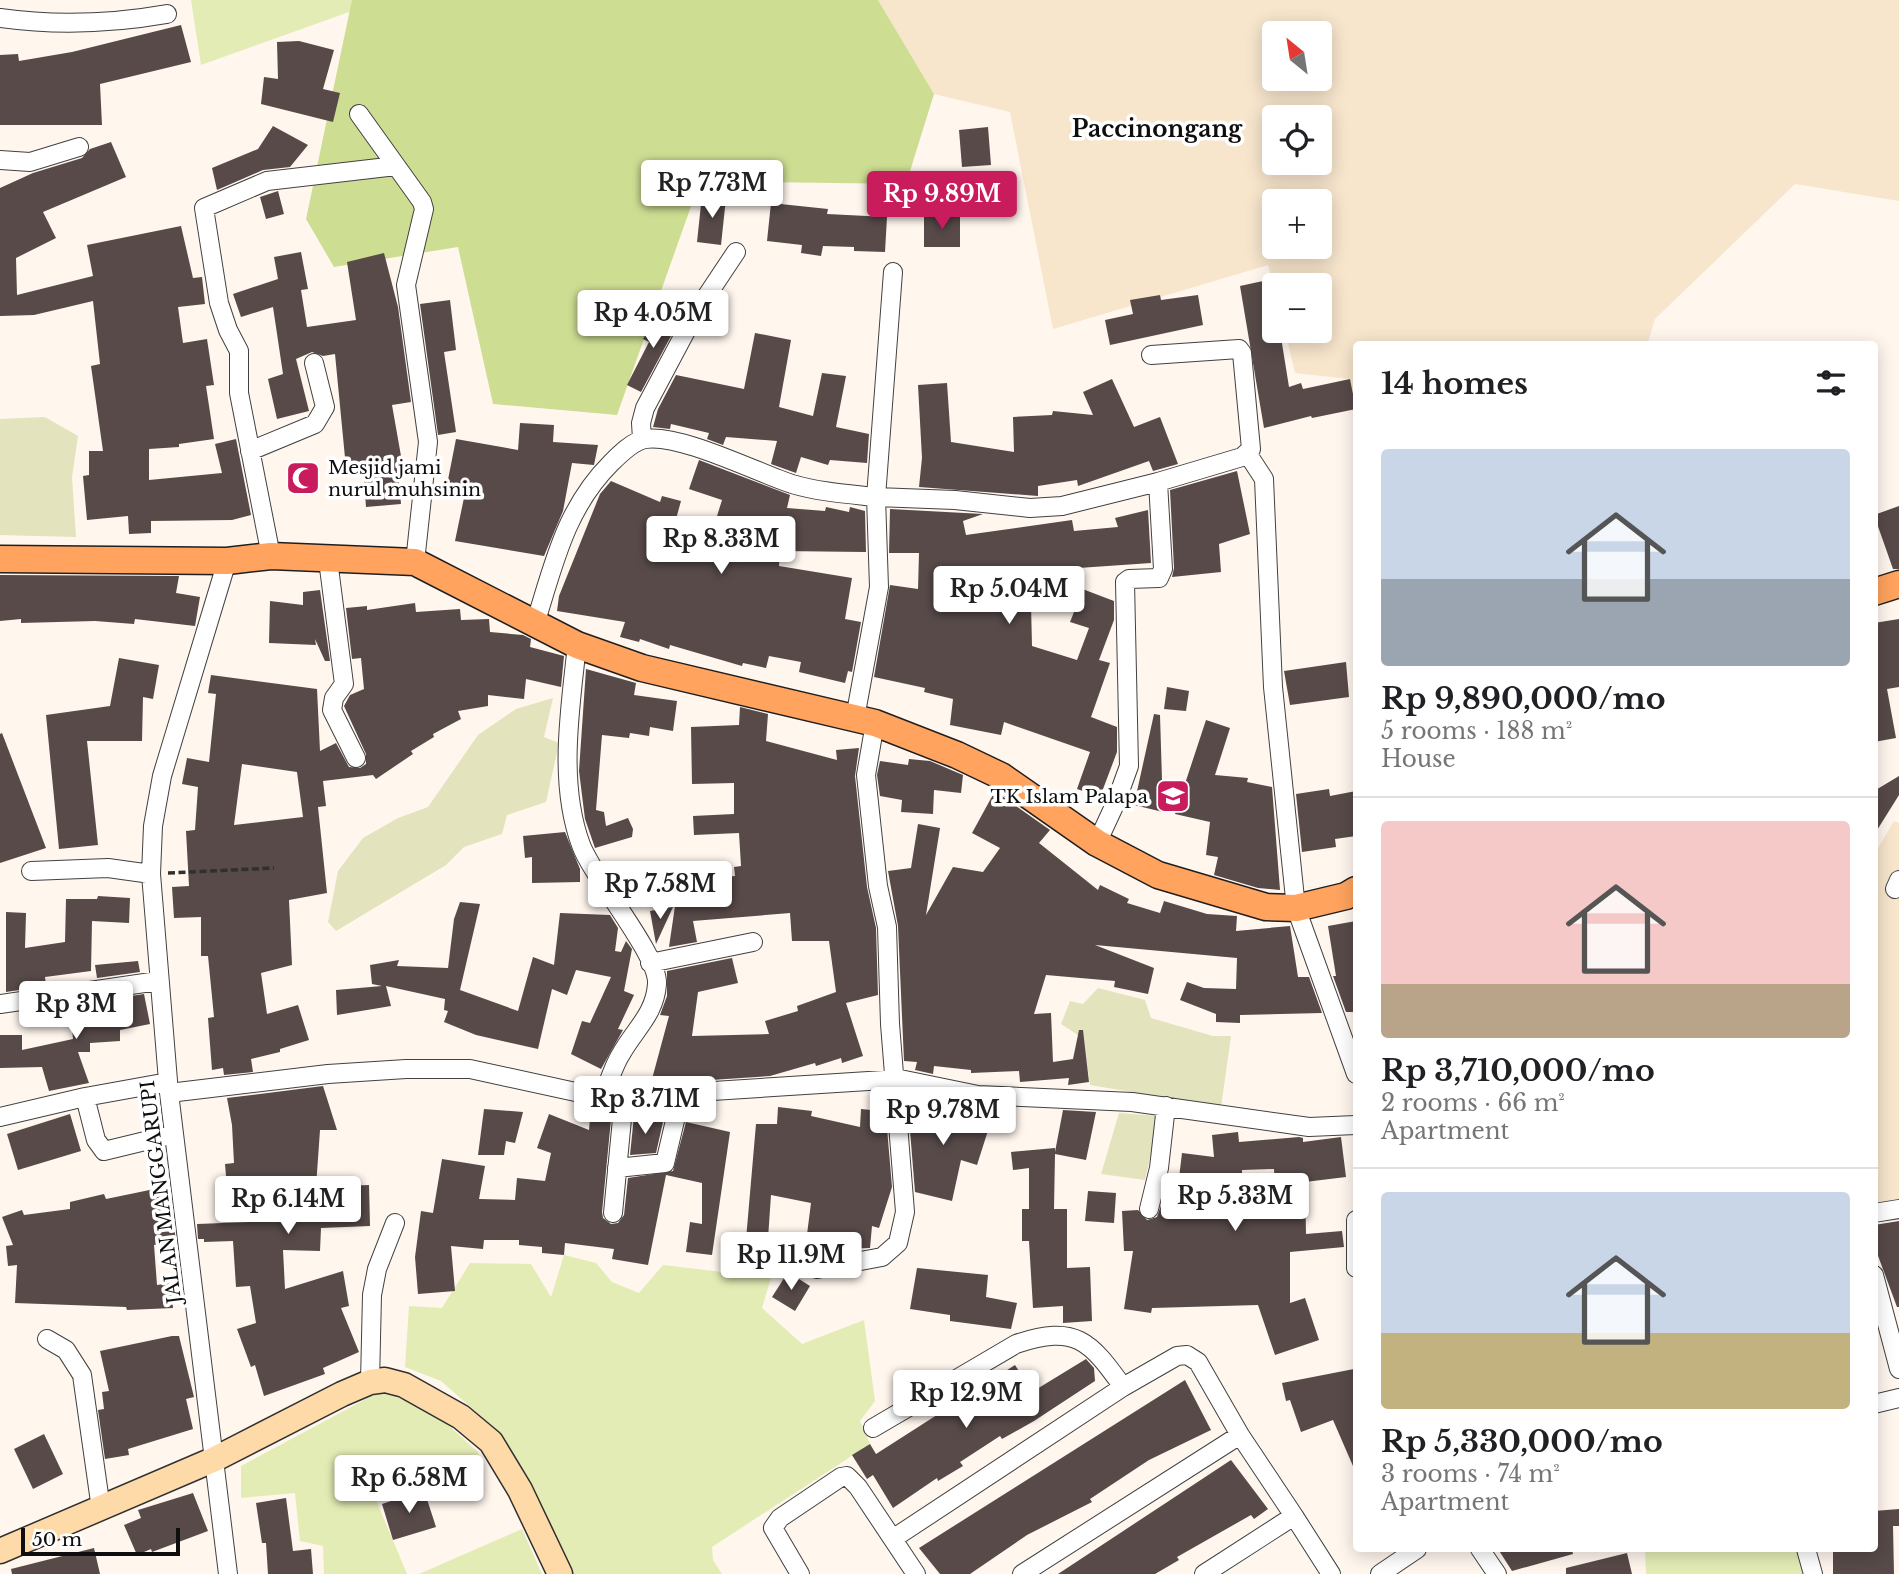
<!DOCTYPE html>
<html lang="en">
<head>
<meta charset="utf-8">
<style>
	:root { --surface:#fff; --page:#f2f2f2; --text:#202124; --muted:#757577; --line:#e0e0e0; --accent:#c81c5c }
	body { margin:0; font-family:"Libre Baskerville",serif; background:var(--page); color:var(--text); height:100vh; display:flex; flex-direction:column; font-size:26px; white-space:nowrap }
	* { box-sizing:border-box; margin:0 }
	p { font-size:23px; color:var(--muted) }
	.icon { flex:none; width:38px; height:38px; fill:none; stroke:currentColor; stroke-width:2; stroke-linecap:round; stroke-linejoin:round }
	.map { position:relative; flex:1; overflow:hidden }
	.panel { position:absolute; left:1353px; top:341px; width:525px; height:1211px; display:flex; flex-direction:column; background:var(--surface); border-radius:7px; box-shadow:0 4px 18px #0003 }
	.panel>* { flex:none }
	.needle { width:46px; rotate:330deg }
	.buttons { position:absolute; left:1262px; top:21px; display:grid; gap:14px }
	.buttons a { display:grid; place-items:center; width:70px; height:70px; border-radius:7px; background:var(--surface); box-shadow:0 4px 18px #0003; font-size:35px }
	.scale { position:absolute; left:21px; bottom:18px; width:159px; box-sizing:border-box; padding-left:7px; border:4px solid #0e0e0e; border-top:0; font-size:19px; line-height:24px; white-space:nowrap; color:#0e0e0e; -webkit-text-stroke:5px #fff; paint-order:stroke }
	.price { position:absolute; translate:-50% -60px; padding:0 16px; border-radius:7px; background:#fff; color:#222; font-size:23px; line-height:46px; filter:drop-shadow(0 2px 4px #0008) }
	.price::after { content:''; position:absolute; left:50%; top:42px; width:21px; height:16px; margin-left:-10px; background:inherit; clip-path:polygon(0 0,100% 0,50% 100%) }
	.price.on { background:var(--accent); color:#fff }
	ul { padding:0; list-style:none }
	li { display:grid; align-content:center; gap:14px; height:371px; padding:0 28px }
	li+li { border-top:2px solid var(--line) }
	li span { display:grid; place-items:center; height:217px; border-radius:7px; color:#555 }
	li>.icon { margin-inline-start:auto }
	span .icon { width:126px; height:126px; fill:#fffc; stroke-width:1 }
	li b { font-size:30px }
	h2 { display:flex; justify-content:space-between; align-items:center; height:84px; padding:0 28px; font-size:30px }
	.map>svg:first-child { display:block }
	.farmland { fill:#f7e5cc; fill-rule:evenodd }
	.green { fill:#e4ecb5 }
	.forest { fill:#cdde93 }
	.cemetery { fill:#e3e3bd }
	.building { fill:#574a49; fill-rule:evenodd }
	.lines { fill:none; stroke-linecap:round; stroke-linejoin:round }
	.street-casing { stroke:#414141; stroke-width:20 }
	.secondary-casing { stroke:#303030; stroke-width:27 }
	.primary-casing { stroke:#1f1f1f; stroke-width:29 }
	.path { stroke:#303030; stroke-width:3.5; stroke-dasharray:7 3.5; stroke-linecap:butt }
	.street { stroke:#fff; stroke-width:18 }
	.secondary { stroke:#ffdaa9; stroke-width:24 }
	.primary { stroke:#ffa35e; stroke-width:26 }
	.labels { text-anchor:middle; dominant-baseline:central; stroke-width:7; stroke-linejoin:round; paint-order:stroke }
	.poi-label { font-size:19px; fill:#0e0e0e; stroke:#fff; text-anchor:start }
	.street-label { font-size:19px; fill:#0e0e0e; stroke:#fff }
	.quarter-label { font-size:23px; font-weight:bold; fill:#0e0e0e; stroke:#fff }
</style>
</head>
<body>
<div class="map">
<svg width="1899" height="1574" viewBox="0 0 1899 1574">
	<rect width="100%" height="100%" fill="#fff6ee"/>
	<path class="farmland" d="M878 0H1899V201L1795 184 1655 319 1647 345H1356V407L1350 379 1295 373 1285 331H1320V285L1274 287 1268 265 1053 329 1010 112 934 94ZM1274 33H1320V79H1274ZM1274 117H1320V163H1274ZM1274 201H1320V247H1274Z
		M1894 821 1899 823V1199L1874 1205V855Z"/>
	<path class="green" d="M191 0H352V11L201 65Z
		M734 1250 775 1264 762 1308 802 1344 864 1320 875 1401 860 1421 870 1444 712 1547 713 1560 722 1574H570L500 1433 441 1381 405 1367 409 1306 442 1308 470 1263 531 1264 551 1297 564 1255 596 1263 612 1282 639 1293 663 1265 722 1272Z
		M379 1392 428 1407 478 1452 481 1463 374 1495 407 1574H324L323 1546 300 1541 295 1493 241 1498V1466Z
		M522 1529 542 1574H419Z
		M1799 1549 1806 1574H1646L1645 1549Z"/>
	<path class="forest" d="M352 0H878L934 94 906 184 700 181 617 415 493 404 458 247 334 267 306 219Z"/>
	<path class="cemetery" d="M45 417 78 436 72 477 76 537 0 535V419Z
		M553 698 544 737 559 743 546 802 507 815 502 834 464 847 446 865 336 931 328 922 338 871 363 838 398 818 428 807 478 735 516 709Z
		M1098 988 1145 1000 1151 1018 1213 1036H1231L1221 1107 1090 1085 1084 1039 1061 1024 1070 1001 1083 1004Z
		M1119 1113 1159 1116 1145 1180 1101 1174Z"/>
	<path class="building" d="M181 25 191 62 100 84 102 125H0V55L18 54 19 61 72 52Z
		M299 41 334 50 323 89 340 93 333 122 261 104 264 77 278 79 277 42Z
		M273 126 308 145 290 167 263 170 217 190 212 168 258 149Z
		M988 127 991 165 962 167 959 130Z
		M111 142 126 177 43 212 56 238 16 258 17 295 93 276 87 245 181 226 193 278 202 277 205 304 178 307 183 343 207 339 214 385 206 386 214 439 179 444V447L149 449V480L222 473 215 444 236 439 251 515 232 520 151 521V533L129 534 128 516 87 520 83 476 89 475V451H103L91 366 100 364 93 301 34 315 0 316V188L33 173 82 158 90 149Z
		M278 191 284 214 266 219 260 197Z
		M702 195 726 198 721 245 697 242Z
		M771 203 828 209 827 214 887 217 885 252 854 251V247L823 246 821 256 801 253 802 245 767 241Z
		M924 215H960V247H924Z
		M301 252 308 289 301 290 307 327 356 320 347 262 384 253 398 307 411 402 392 405 401 456 397 457 401 504 366 507 363 465 346 468 335 354 323 356 312 352 296 359 309 411 277 419 268 379 283 374 273 307 241 317 233 294 278 279 274 257Z
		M1263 281 1273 331H1280L1289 387 1301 383 1303 389 1350 379 1356 409 1312 418 1311 416 1264 428 1240 286Z
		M1160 295 1161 300 1198 295 1203 325 1110 345 1105 320 1133 314 1130 300Z
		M450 300 456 350 444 352 456 432 438 435 420 304Z
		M660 312 678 323 641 392 627 385 649 342 643 339Z
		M755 333 791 340 779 407 813 416 822 373 846 376 836 427 869 434 867 463 830 460 828 465 801 457 796 473 771 464 777 441 726 437 723 445 707 439 709 433 671 424 670 429 653 427 658 409 676 375 744 389Z
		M1112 379 1134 427 1160 417 1178 464 1153 471 1149 461 1078 486 1077 480 1038 486V496L919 487 922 458 918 385 947 383 951 442 1014 452 1013 417 1052 415 1053 411 1093 415 1083 392Z
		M520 423 554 425 553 442 598 445 594 465 572 463 563 511 544 556 455 541 465 493 446 490 456 439 518 450Z
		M699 460 790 495 787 508 825 511 826 507 849 512 850 507 865 511 866 552 780 551 779 566 852 578 845 619 861 622 852 672 848 671 845 683 799 672 801 662 769 656 766 668 743 663 742 666 670 645 669 649 640 639 639 642 620 637 625 622 557 611 559 596 600 494 611 481 660 502 662 496 681 501 668 548 703 561 722 500 689 489Z
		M1237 471 1250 534 1219 544 1221 572 1172 577 1174 568 1170 490Z
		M1899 506V569H1893L1874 515Z
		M890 509 983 514 963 521 966 535 1072 520 1074 531 1118 527 1115 518 1148 510 1151 563 1035 571 1114 601V620L1099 660 1110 663 1091 717 1117 727V752L1100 797 1077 789 1090 752 1004 722 1001 735 950 725 953 699 924 692 925 688 874 677 890 585 918 589 919 553H889ZM1031 604 1076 607 1070 622 1089 628 1077 660 1032 646Z
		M0 575 179 576 176 593 200 597 195 626 135 619 134 624 95 621 21 623V619L0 621Z
		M320 590 330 661H325L315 639 316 645 269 643 270 601 303 605V592Z
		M415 603 416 612 460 609 461 620 489 619 490 632 523 635 531 639 530 647 564 656 561 687 526 679 524 699 488 695V706L458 711 461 719 433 734 434 737 411 751 413 754 376 779 373 775 323 781 326 806 318 807 327 893 289 900 292 965 261 973 267 1014 298 1005 309 1040 280 1049V1052L251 1059 253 1072 224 1075 223 1068 212 1070 208 1018 214 1017 208 956H201V917L174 918 172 887 189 886 186 831 195 830 198 787 182 784 187 758 209 762 216 694 208 693 211 675 317 689 320 751 336 743 349 767 360 768 366 764V754L344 706 350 695 364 689 361 658 352 659 346 608 367 606V610ZM242 764 297 772 303 817 234 825Z
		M1899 619V687L1887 689 1896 738 1874 742V623Z
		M119 658 159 665 153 699 143 697 142 741H87L98 845 59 849 46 715 110 706Z
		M1346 662 1349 697 1290 705 1284 671Z
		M586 669 636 683 634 695 677 701 673 731 650 727 649 736 630 733 629 738 602 735 596 810 604 812 606 826 628 818 633 829 632 837 595 848 585 819 579 771Z
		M1167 687 1189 691 1186 711 1164 709Z
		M740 707 768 714 766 741 837 760 836 750 859 748 855 776 867 887 876 928 878 995 846 1003 863 1056 842 1063 841 1058 816 1066 815 1063 770 1076 681 1082 669 1079 665 1083 652 1079 669 1016 660 1015 667 996V971L732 958 738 983 698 992 692 1036 769 1034 765 1021 798 1011 797 1006 836 992 829 941H792L790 913 693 921 697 942 669 947 675 906 705 901 703 879 735 876 734 867 741 866 739 833 694 835 693 816 734 814V783L692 784 691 727 739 725Z
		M1154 714 1160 715 1163 812 1134 805Z
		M1206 720 1230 728 1215 775 1248 778 1247 782 1272 787 1280 890 1258 888 1214 875 1218 857 1206 855 1210 822 1175 814Z
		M2 733 46 848 0 863V734Z
		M909 759 930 761 963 775 961 793 934 790 933 814 901 812 902 800 880 796 877 775 880 761 908 765Z
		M1899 776V795L1874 835V791Z
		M1329 789 1330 796 1356 791V836L1335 839 1336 847 1302 852 1296 794Z
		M995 791 1050 830 1039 843 1098 890 1100 885 1129 899 1127 903 1160 913 1164 901 1207 914 1237 916 1236 931 1290 926 1298 977H1309L1322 1013 1240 1015V1023L1216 1022V1014L1180 1000 1187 982 1204 988 1236 989 1237 958 1095 945 1154 968 1148 994 1114 987 1115 981 1046 975 1034 1014 1051 1013 1053 1062 1073 1059 1079 1030H1083L1089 1082 1068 1085 1069 1078 1020 1082 1019 1071 971 1073V1070L934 1066 933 1074 915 1070 917 1062 904 1061 898 926 888 871 911 868 918 824 940 828 926 915 953 867 983 872 1000 848 972 833Z
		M565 832 580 869V882L532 883V857L525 858 523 836Z
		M98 896 130 898 129 923 92 921 91 971 45 977 46 986 6 992V912L26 913 25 948 65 942 66 899H97Z
		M460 902 480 904 460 990 518 1011 533 957 554 965 560 913 610 915 618 928 615 951 621 952 626 941 632 949 624 991 634 995 618 1029 623 1030 601 1069 571 1054 582 1021 590 1023 611 977 576 970 567 995 552 989 538 1049 476 1035 444 1022 448 1011 444 1010 445 999 386 986 391 1006 337 1015 336 990 382 986 372 984 370 965 399 960 397 966 448 968 454 919Z
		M673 907 656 944 650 911Z
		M1356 921V1012H1346L1333 976H1336L1328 926Z
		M138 961 140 972 97 978 95 965Z
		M144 994 150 1024 120 1030V1041L90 1043V1052H78L89 1083 49 1091 42 1067 0 1068V1035H22V1050L73 1039 70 1009 99 1006V1001Z
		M323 1086 337 1130H320L316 1187 369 1185 370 1226 321 1228 320 1251 283 1250 285 1289 343 1271 349 1306 341 1308 359 1352 323 1368 325 1374 264 1396 255 1365 251 1367 237 1329 256 1323 250 1286 236 1287 233 1241 204 1242V1239H198L197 1224 274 1221 275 1189 227 1188 225 1164 234 1163 232 1125 227 1098Z
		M911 1093 928 1098 924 1115 955 1121 960 1108 992 1118 977 1165 961 1160 952 1201 915 1192 908 1106Z
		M591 1107 612 1109 602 1212 603 1218 611 1224 618 1223 624 1215 628 1178 673 1171 686 1122 730 1132 712 1255 686 1252 690 1222 702 1224V1183L666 1175 648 1265 612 1259 614 1249 565 1243 564 1255 542 1253V1247L519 1245V1240H484L483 1249 451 1246 455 1291 418 1294 415 1257 421 1211 433 1213 442 1159 485 1166 479 1199 515 1200 517 1178 545 1181 551 1153 537 1148 549 1114 589 1130Z
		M778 1107 812 1111 811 1116 860 1127 861 1109 881 1111 887 1128 892 1187 879 1228 872 1226 870 1248 805 1250 811 1203 771 1195 767 1253 745 1251 756 1124H777Z
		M484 1109 523 1112 515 1143 506 1141 504 1155H478Z
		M1063 1110 1096 1112 1086 1160 1055 1154 1054 1209H1067V1268L1090 1267 1092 1321 1063 1323V1306L1033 1308 1029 1241H1022V1209H1029V1168L1013 1170 1011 1152 1055 1148V1152Z
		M70 1114 81 1151 18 1170 7 1134Z
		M634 1116 663 1122 656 1153 630 1155Z
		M1238 1132 1239 1142 1299 1137 1303 1138V1142L1341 1137 1346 1177 1305 1182 1306 1234 1342 1231 1344 1247 1290 1252V1303L1305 1298 1319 1340 1275 1355 1258 1305 1152 1308 1151 1313 1124 1309 1133 1251H1124L1122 1211 1138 1210 1147 1220 1157 1217 1164 1197 1183 1199 1186 1179 1179 1178 1182 1153 1214 1157 1212 1135ZM1274 1169 1276 1216 1243 1215 1242 1170Z
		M169 1186 176 1242 154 1245 157 1285 171 1283 173 1308 127 1310 126 1307 15 1303 17 1265 8 1266 6 1246 13 1245 2 1217 22 1210 24 1215 70 1209V1202L104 1194 106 1199Z
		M1088 1191 1116 1193 1114 1223 1085 1221Z
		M1899 1221V1307H1897L1874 1245V1225Z
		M776 1240H798V1258H776Z
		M917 1268 988 1275 986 1297 1017 1303 1011 1329 950 1321V1315L910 1309Z
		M788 1272 810 1286 795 1311 772 1297Z
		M172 1336H179L194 1397 186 1399 193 1429 128 1449 129 1455 105 1459 98 1410 104 1409 102 1392 109 1391 100 1351Z
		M1086 1359 1094 1368 1095 1381 1034 1421 1002 1439 1000 1436 960 1462 963 1466 938 1481 937 1478 893 1508 873 1475 867 1479 852 1455 870 1444 876 1454 1015 1365 1032 1392Z
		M1354 1369 1356 1380V1473L1333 1420 1301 1432 1290 1400 1286 1401 1282 1383Z
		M1185 1380 1211 1430 1149 1460 1090 1499 1092 1502 1027 1535 970 1574H940L919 1548Z
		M44 1434 63 1474 33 1489 14 1449Z
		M1231 1460 1268 1509 1254 1519 1251 1515 1177 1557 1179 1560 1155 1574H1058Z
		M424 1490 436 1527 393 1540 382 1504Z
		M193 1493 208 1531 152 1552 151 1549 137 1555 124 1525 141 1518 138 1510Z
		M286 1498 293 1551 311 1549 313 1574H268L266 1543H262L256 1503Z
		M1899 1509V1526H1893L1894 1574H1833V1549H1874V1511Z
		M94 1548 100 1574H12L11 1569Z
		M1498 1549H1572L1573 1554 1512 1571Z
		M1627 1553 1632 1574H1566V1568Z"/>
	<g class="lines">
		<g class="street-casing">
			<path id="street" d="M0 18C57 26 110 24 167 14
				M359 114 422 202 424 209 406 285 428 442 415 562
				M0 160 30 162 79 147
				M893 272 876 497 955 500 1030 508 1062 506 1158 482 1163 569 1159 578 1129 579 1125 582 1129 766 1116 802 1097 843
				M1151 355 1239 349 1242 353 1251 449 1242 457 1158 482
				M642 439 641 423 645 408 696 312 736 252
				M250 451 315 424 325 407 314 363
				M1247 453 1264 479 1273 687 1296 908 1356 1074
				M271 556 239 393V351L228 330 219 303 204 208 267 181 396 166
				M328 560 344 684 334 698 332 710 356 758
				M227 561 162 776 153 826 151 874 169 1093 228 1574
				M535 624C554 564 565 509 611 463 620 454 633 441 645 439 679 433 758 473 792 484 819 492 848 494 876 497L879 587 855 718
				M577 645C570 710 558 783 581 845 593 878 659 955 657 984 655 1014 635 1029 621 1054 613 1067 608 1083 603 1098
				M31 871 108 868 151 874
				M1895 889 1899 880
				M650 963 753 942
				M0 1004 158 981
				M169 1093 328 1074 406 1069H470L603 1098 900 1079 978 1095 1132 1102 1309 1127 1356 1125
				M85 1097 168 1082
				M0 1117 85 1097 96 1140 104 1151 174 1134
				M617 1168 665 1163 681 1095
				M1149 1209 1159 1168 1166 1106
				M613 1213 624 1098
				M1874 1213 1899 1209
				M1356 1220V1268
				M817 1269 882 1257 898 1243 905 1212 890 1024 887 927 878 886 866 775 875 723
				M1874 1275 1899 1369
				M47 1339 66 1350 82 1375 101 1509
				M370 1382 372 1295 377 1269 395 1223
				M1874 1404 1899 1398
				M873 1428 1016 1344C1076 1324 1090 1341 1123 1387
				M1294 1516 1331 1574
				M894 1538 1123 1387 1177 1356 1187 1355 1198 1362 1240 1435 1294 1516 1204 1574
				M1480 1549 1497 1574
				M1806 1549 1813 1574
				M800 1574 773 1528 780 1518 841 1477 847 1476 858 1487 916 1574
				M1022 1574 1240 1435
				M1380 1574 1417 1549"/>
		</g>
		<g class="secondary-casing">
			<path id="secondary" d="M0 1551 215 1459 342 1394 370 1382 385 1380 404 1385 461 1417 491 1442 520 1490 560 1574"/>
		</g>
		<g class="primary-casing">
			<path id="primary" d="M0 559 227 561 271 556 415 562 577 645 642 668 875 723 957 755 1001 776 1097 843 1158 875 1266 907 1296 908 1346 896 1356 890
				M1874 592 1899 584"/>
		</g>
		<path class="path" d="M168 873 274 868"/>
		<use href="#street" class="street"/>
		<use href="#secondary" class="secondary"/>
		<use href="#primary" class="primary"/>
	</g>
	<defs>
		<g id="mosque-square" transform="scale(1.75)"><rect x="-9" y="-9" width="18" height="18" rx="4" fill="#c81c5c" stroke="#fff"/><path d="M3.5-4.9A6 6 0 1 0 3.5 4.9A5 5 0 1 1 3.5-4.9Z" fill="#fff"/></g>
		<g id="school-square" transform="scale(1.75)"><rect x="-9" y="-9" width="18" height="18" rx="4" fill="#c81c5c" stroke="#fff"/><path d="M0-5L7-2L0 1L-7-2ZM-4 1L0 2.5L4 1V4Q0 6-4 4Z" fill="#fff"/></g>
	</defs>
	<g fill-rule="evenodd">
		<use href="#mosque-square" x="303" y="478"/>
		<use href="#school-square" x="1173" y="796"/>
	</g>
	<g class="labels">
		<g class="poi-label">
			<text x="328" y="467">Mesjid jami<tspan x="328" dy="22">nurul muhsinin</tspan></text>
			<text x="1148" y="796" text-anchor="end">TK Islam Palapa</text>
		</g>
		<g class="street-label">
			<text transform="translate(161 1192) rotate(-97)">JALAN MANGGARUPI</text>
		</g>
		<g class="quarter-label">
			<text x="1157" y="129">Paccinongang</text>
		</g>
	</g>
</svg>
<div class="buttons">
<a><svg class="needle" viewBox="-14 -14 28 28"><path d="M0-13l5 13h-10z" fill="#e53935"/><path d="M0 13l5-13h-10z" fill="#757577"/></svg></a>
<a><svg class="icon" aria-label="locate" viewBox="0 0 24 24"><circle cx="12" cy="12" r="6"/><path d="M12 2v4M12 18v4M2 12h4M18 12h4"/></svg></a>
<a>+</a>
<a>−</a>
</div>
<div class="scale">50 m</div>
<b class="price" style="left:712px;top:220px">Rp 7.73M</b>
<b class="price on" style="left:942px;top:231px">Rp 9.89M</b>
<b class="price" style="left:653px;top:350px">Rp 4.05M</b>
<b class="price" style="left:721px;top:576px">Rp 8.33M</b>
<b class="price" style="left:1009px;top:626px">Rp 5.04M</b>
<b class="price" style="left:660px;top:921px">Rp 7.58M</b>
<b class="price" style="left:76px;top:1041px">Rp 3M</b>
<b class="price" style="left:645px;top:1136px">Rp 3.71M</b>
<b class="price" style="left:943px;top:1147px">Rp 9.78M</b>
<b class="price" style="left:1235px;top:1233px">Rp 5.33M</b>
<b class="price" style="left:288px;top:1236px">Rp 6.14M</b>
<b class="price" style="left:791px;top:1292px">Rp 11.9M</b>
<b class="price" style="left:966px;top:1430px">Rp 12.9M</b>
<b class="price" style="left:409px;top:1515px">Rp 6.58M</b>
<section class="panel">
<h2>14 homes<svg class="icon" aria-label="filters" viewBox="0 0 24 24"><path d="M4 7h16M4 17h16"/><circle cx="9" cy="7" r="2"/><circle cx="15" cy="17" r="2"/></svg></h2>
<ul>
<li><span style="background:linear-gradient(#c9d6e8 60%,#9aa5b1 0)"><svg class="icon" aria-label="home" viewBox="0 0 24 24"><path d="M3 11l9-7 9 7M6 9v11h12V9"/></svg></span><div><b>Rp 9,890,000/mo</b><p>5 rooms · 188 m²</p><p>House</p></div></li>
<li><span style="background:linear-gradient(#f6c9c9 75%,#b9a48a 0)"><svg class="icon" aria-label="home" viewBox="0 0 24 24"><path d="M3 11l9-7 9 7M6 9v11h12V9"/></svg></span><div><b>Rp 3,710,000/mo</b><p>2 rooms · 66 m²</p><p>Apartment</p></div></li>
<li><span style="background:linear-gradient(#c9d6e8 65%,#c2b280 0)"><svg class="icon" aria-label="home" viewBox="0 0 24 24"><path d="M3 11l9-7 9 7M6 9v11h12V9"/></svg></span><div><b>Rp 5,330,000/mo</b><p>3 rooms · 74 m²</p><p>Apartment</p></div></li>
</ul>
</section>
</div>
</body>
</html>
